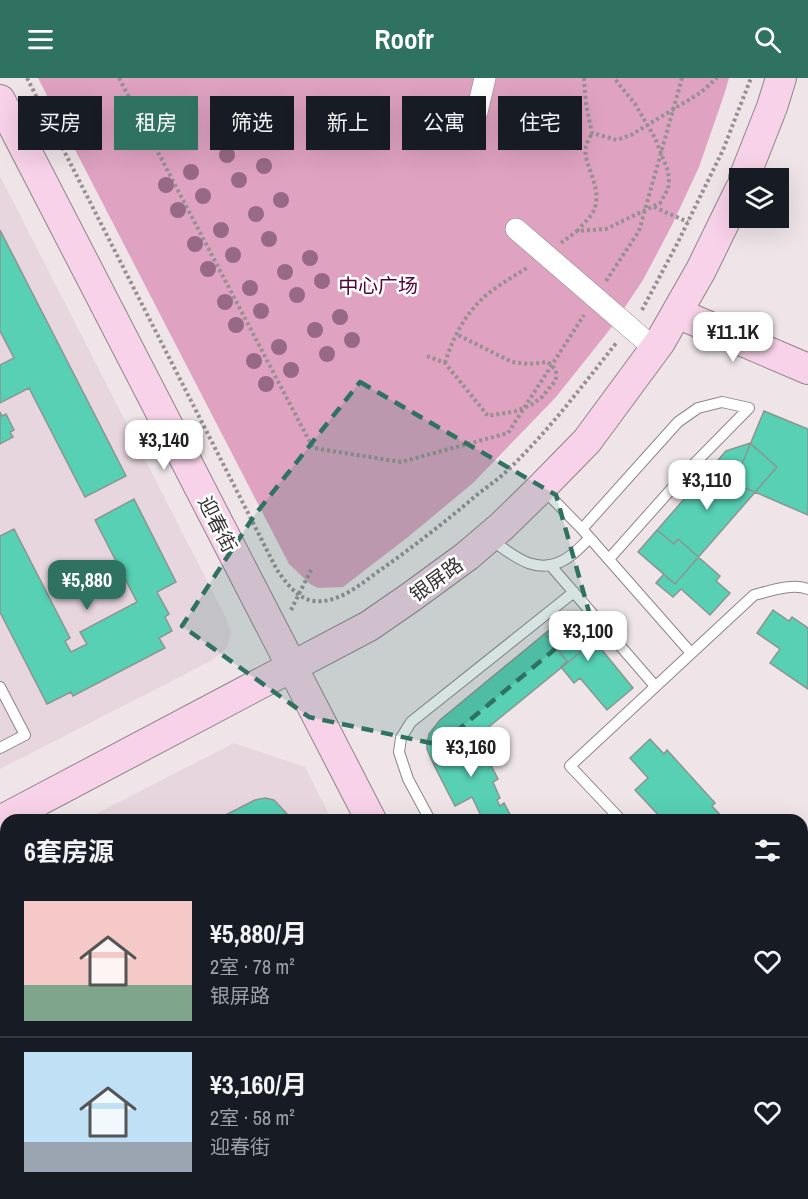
<!DOCTYPE html>
<html lang="zh">
<head>
<meta charset="utf-8">
<style>
	:root { --surface:#171b24; --page:#242831; --text:#f1f3f6; --muted:#9ea1a6; --line:#363941; --accent:#307262 }
	body { margin:0; font-family:"Archivo Narrow","Noto Sans SC",sans-serif; background:var(--page); color:var(--text); height:100vh; display:flex; flex-direction:column; font-size:22px; white-space:nowrap }
	* { box-sizing:border-box; margin:0 }
	p { font-size:20px; color:var(--muted) }
	.icon { flex:none; width:33px; height:33px; fill:none; stroke:currentColor; stroke-width:2; stroke-linecap:round; stroke-linejoin:round }
	.map { position:relative; flex:1; overflow:hidden }
	.drawer { position:absolute; left:0px; top:736px; width:808px; height:386px; display:flex; flex-direction:column; background:var(--surface); border-radius:18px 18px 0 0; box-shadow:0 6px 24px #0002 }
	.drawer>* { flex:none }
	.guide { position:absolute; left:18px; top:18px; width:772px; height:54px; display:flex; gap:12px }
	.controls { position:absolute; left:729px; top:90px; display:grid; gap:12px }
	.controls a { display:grid; place-items:center; width:60px; height:60px; border-radius:0px; background:var(--surface); box-shadow:0 6px 24px #0002; font-size:30px }
	.price { position:absolute; translate:-50% -51px; padding:0 14px; border-radius:12px; background:#fff; color:#222; font-size:20px; line-height:39px; filter:drop-shadow(0 2px 3px #0008) }
	.price::after { content:''; position:absolute; left:50%; top:36px; width:18px; height:14px; margin-left:-9px; background:inherit; clip-path:polygon(0 0,100% 0,50% 100%) }
	.price.current { background:var(--accent); color:#fff }
	ul { padding:0; list-style:none }
	li { display:flex; align-items:center; gap:18px; height:150px; padding:0 24px }
	li+li { border-top:2px solid var(--line) }
	li span { display:grid; place-items:center; flex:none; width:168px; height:120px; border-radius:0px; color:#555 }
	li>.icon { margin-inline-start:auto }
	span .icon { width:72px; height:72px; fill:#fffc; stroke-width:1 }
	li b { font-size:26px }
	h2 { display:flex; justify-content:space-between; align-items:center; height:72px; padding:0 24px; font-size:26px }
	.pill { padding:0 21px; border-radius:0px; background:var(--surface); box-shadow:0 6px 24px #0002; font-size:21px; line-height:54px }
	.pill.current { background:var(--accent); color:#fff }
	header { display:flex; justify-content:space-between; align-items:center; height:78px; padding:0 24px; background:var(--accent); color:#fff; font-size:27px; font-weight:700 }
	.map>svg:first-child { display:block }
	.built { fill:#e8d6df }
	.green { fill:#dfa2c1 }
	.building { fill:#57d0b4; stroke:#8b9592; stroke-width:1.5 }
	.lines { fill:none; stroke-linecap:round; stroke-linejoin:round }
	.lane-casing { stroke:#8e858a; stroke-width:12 }
	.street-casing { stroke:#8e858a; stroke-width:22 }
	.secondary-casing { stroke:#8e858a; stroke-width:32 }
	.path { stroke:#979093; stroke-width:4; stroke-dasharray:3 3; stroke-linecap:butt }
	.lane { stroke:#fff; stroke-width:10 }
	.street { stroke:#fff; stroke-width:21 }
	.secondary { stroke:#f8d2e8; stroke-width:30 }
	.tree { fill:#986986 }
	.marked { fill:#307262; fill-opacity:0.2; stroke:#307262; stroke-width:4.5; stroke-dasharray:12 8; stroke-linejoin:round }
	.labels { text-anchor:middle; dominant-baseline:central; stroke-width:5; stroke-linejoin:round; paint-order:stroke }
	.park-label { font-size:20px; fill:#500335; stroke:#fff }
	.street-label { font-size:20px; fill:#373334; stroke:#fff }
</style>
</head>
<body>
<header><svg class="icon" aria-label="menu" viewBox="0 0 24 24"><path d="M4 6h16M4 12h16M4 18h16"/></svg>Roofr<svg class="icon" aria-label="search" viewBox="0 0 24 24"><circle cx="10" cy="10" r="6"/><path d="M15 15l6 6"/></svg></header>
<div class="map">
<svg width="808" height="1121" viewBox="0 0 808 1121">
	<rect width="100%" height="100%" fill="#efe5e9"/>
	<path class="built" d="M0 98 226 540 231 554 229 564 224 573 209 584 0 691Z
		M234 665 305 689 332 742H84Z
		M6 783V1116H525L528 1121H0V786Z"/>
	<path class="green" d="M38 0H729L724 17 699 89 672 147 643 202 611 250 556 319 473 405 408 459 343 509 318 510 310 506 289 486Z"/>
	<path class="building" d="M0 152 126 398 85 419 29 310 0 325V287L14 280 0 253Z
		M764 333 808 351V437L734 405Z
		M0 334 2 338 6 336 14 352 10 354 13 359 0 366Z
		M750 365 777 389 675 506 638 474 726 373Z
		M134 421 176 504 157 514 169 536 165 539 172 553 159 560 165 570 73 618 71 614 47 626 0 534V458L14 451 70 560 65 563 71 574 87 566 80 554 137 524 95 442Z
		M657 452 674 466 678 461 720 498 716 503 730 515 710 537 681 511 673 519 656 505 664 496 638 474Z
		M773 532 789 543 792 539 808 550V611L770 585 780 571 757 555Z
		M571 534 633 610 607 632 580 600 574 605 561 589 567 583 545 556Z
		M571 534 594 563 463 670 434 687 427 671V665L429 656 440 642Z
		M463 655 465 659 469 657 476 673 482 670 498 701 493 704 500 720 497 722 500 728 504 725 513 742H483L472 719 455 728 434 687 451 678 444 665Z
		M650 661 664 676 667 672 715 725 712 728 725 742H687L683 738 678 742H663L635 712 648 700 630 680Z
		M265 720 274 722 287 736 290 742H216L255 722Z
		M6 830V901L0 904V833Z
		M0 983 6 995V1083L0 1072Z
		M34 1116H79L81 1121H36Z
		M177 1116H219L209 1121H180Z
		M401 1116H470L472 1121H403Z
		M742 1116H760L762 1120 744 1121Z
		M770 1116H781L784 1121H760Z"/>
	<g class="lines">
		<g class="lane-casing">
			<path id="lane" d="M542 410 582 451 691 575
				M582 451 678 344 698 330 722 324 749 330
				M490 461C513 477 535 498 564 482 574 477 582 467 590 460
				M609 481 690 390 749 330
				M551 488 655 608
				M0 609 25 657 0 670
				M430 742 408 701 399 674 401 660 411 644 574 514
				M621 742 570 688 754 517C770 513 792 505 808 511
				M802 902 808 908
				M0 919 6 916
				M123 1116 126 1121
				M250 1116 253 1121
				M320 1116 322 1121"/>
		</g>
		<g class="street-casing">
			<path id="street" d="M477 34 485 0
				M516 151 655 271"/>
		</g>
		<g class="secondary-casing">
			<path id="secondary" d="M0 22 371 742
				M744 100 772 29 781 0
				M677 235 808 291
				M0 743 369 548 411 519 467 478 501 449 541 410 587 363 660 264 701 192 740 112
				M564 1116 566 1121"/>
		</g>
		<path class="path" d="M27 0 277 492C286 504 297 521 314 523 341 526 365 502 386 488 418 465 449 441 479 415 490 407 501 399 511 389 550 351 583 307 617 264
			M119 0 313 370 401 384 508 355 584 237
			M584 0 586 26 592 55 617 62 631 57 700 15 717 0
			M654 129 688 144
			M577 153C582 147 589 141 593 134 605 111 582 87 586 68 587 64 590 59 592 55
			M561 165 577 153 606 151 660 125 668 111 669 104 668 93 655 60 635 26 614 0
			M606 203 639 153 682 0
			M642 232 677 166 723 72 751 0
			M427 278 445 285 488 338 516 333 531 327 542 319 556 302V292L548 284 528 286 512 284 456 256
			M445 285C454 255 470 227 497 209 507 202 518 196 528 189
			M291 532 312 490"/>
		<use href="#lane" class="lane"/>
		<use href="#street" class="street"/>
		<use href="#secondary" class="secondary"/>
	</g>
	<g class="tree">
		<circle cx="252" cy="63" r="8"/>
		<circle cx="227" cy="77" r="8"/>
		<circle cx="264" cy="88" r="8"/>
		<circle cx="191" cy="94" r="8"/>
		<circle cx="239" cy="102" r="8"/>
		<circle cx="166" cy="107" r="8"/>
		<circle cx="203" cy="118" r="8"/>
		<circle cx="281" cy="122" r="8"/>
		<circle cx="178" cy="132" r="8"/>
		<circle cx="256" cy="136" r="8"/>
		<circle cx="221" cy="152" r="8"/>
		<circle cx="269" cy="161" r="8"/>
		<circle cx="195" cy="166" r="8"/>
		<circle cx="233" cy="177" r="8"/>
		<circle cx="310" cy="180" r="8"/>
		<circle cx="208" cy="191" r="8"/>
		<circle cx="285" cy="194" r="8"/>
		<circle cx="322" cy="203" r="8"/>
		<circle cx="250" cy="210" r="8"/>
		<circle cx="297" cy="217" r="8"/>
		<circle cx="225" cy="224" r="8"/>
		<circle cx="261" cy="233" r="8"/>
		<circle cx="340" cy="239" r="8"/>
		<circle cx="236" cy="247" r="8"/>
		<circle cx="315" cy="252" r="8"/>
		<circle cx="352" cy="262" r="8"/>
		<circle cx="279" cy="269" r="8"/>
		<circle cx="327" cy="276" r="8"/>
		<circle cx="254" cy="283" r="8"/>
		<circle cx="291" cy="292" r="8"/>
		<circle cx="266" cy="306" r="8"/>
	</g>
	<path class="marked" d="M360 304 556 417 591 541 440 667 309 639 182 548 254 438Z"/>
	<g class="labels">
		<g class="park-label">
			<text x="378" y="207">中心广场</text>
		</g>
		<g class="street-label">
			<text transform="translate(218 446) rotate(63)">迎春街</text>
			<text transform="translate(436 501) rotate(-36)">银屏路</text>
		</g>
	</g>
</svg>
<div class="controls">
<a><svg class="icon" aria-label="layers" viewBox="0 0 24 24"><path d="M12 4l9 5-9 5-9-5zM3 14l9 5 9-5"/></svg></a>
</div>
<b class="price" style="left:733px;top:285px">¥11.1K</b>
<b class="price" style="left:164px;top:393px">¥3,140</b>
<b class="price" style="left:707px;top:433px">¥3,110</b>
<b class="price current" style="left:87px;top:533px">¥5,880</b>
<b class="price" style="left:588px;top:584px">¥3,100</b>
<b class="price" style="left:471px;top:700px">¥3,160</b>
<div class="guide">
<a class="pill">买房</a>
<a class="pill current">租房</a>
<a class="pill">筛选</a>
<a class="pill">新上</a>
<a class="pill">公寓</a>
<a class="pill">住宅</a>
</div>
<section class="drawer">
<h2>6套房源<svg class="icon" aria-label="filters" viewBox="0 0 24 24"><path d="M4 7h16M4 17h16"/><circle cx="9" cy="7" r="2"/><circle cx="15" cy="17" r="2"/></svg></h2>
<ul>
<li><span style="background:linear-gradient(#f6c9c9 70%,#7fa58c 0)"><svg class="icon" aria-label="home" viewBox="0 0 24 24"><path d="M3 11l9-7 9 7M6 9v11h12V9"/></svg></span><div><b>¥5,880/月</b><p>2室 · 78 m²</p><p>银屏路</p></div><svg class="icon" aria-label="heart" viewBox="0 0 24 24"><path d="M12 20l-8-8c-3-5 5-10 8-4 3-6 11-1 8 4z"/></svg></li>
<li><span style="background:linear-gradient(#bfe0f5 75%,#9aa5b1 0)"><svg class="icon" aria-label="home" viewBox="0 0 24 24"><path d="M3 11l9-7 9 7M6 9v11h12V9"/></svg></span><div><b>¥3,160/月</b><p>2室 · 58 m²</p><p>迎春街</p></div><svg class="icon" aria-label="heart" viewBox="0 0 24 24"><path d="M12 20l-8-8c-3-5 5-10 8-4 3-6 11-1 8 4z"/></svg></li>
</ul>
</section>
</div>
</body>
</html>
